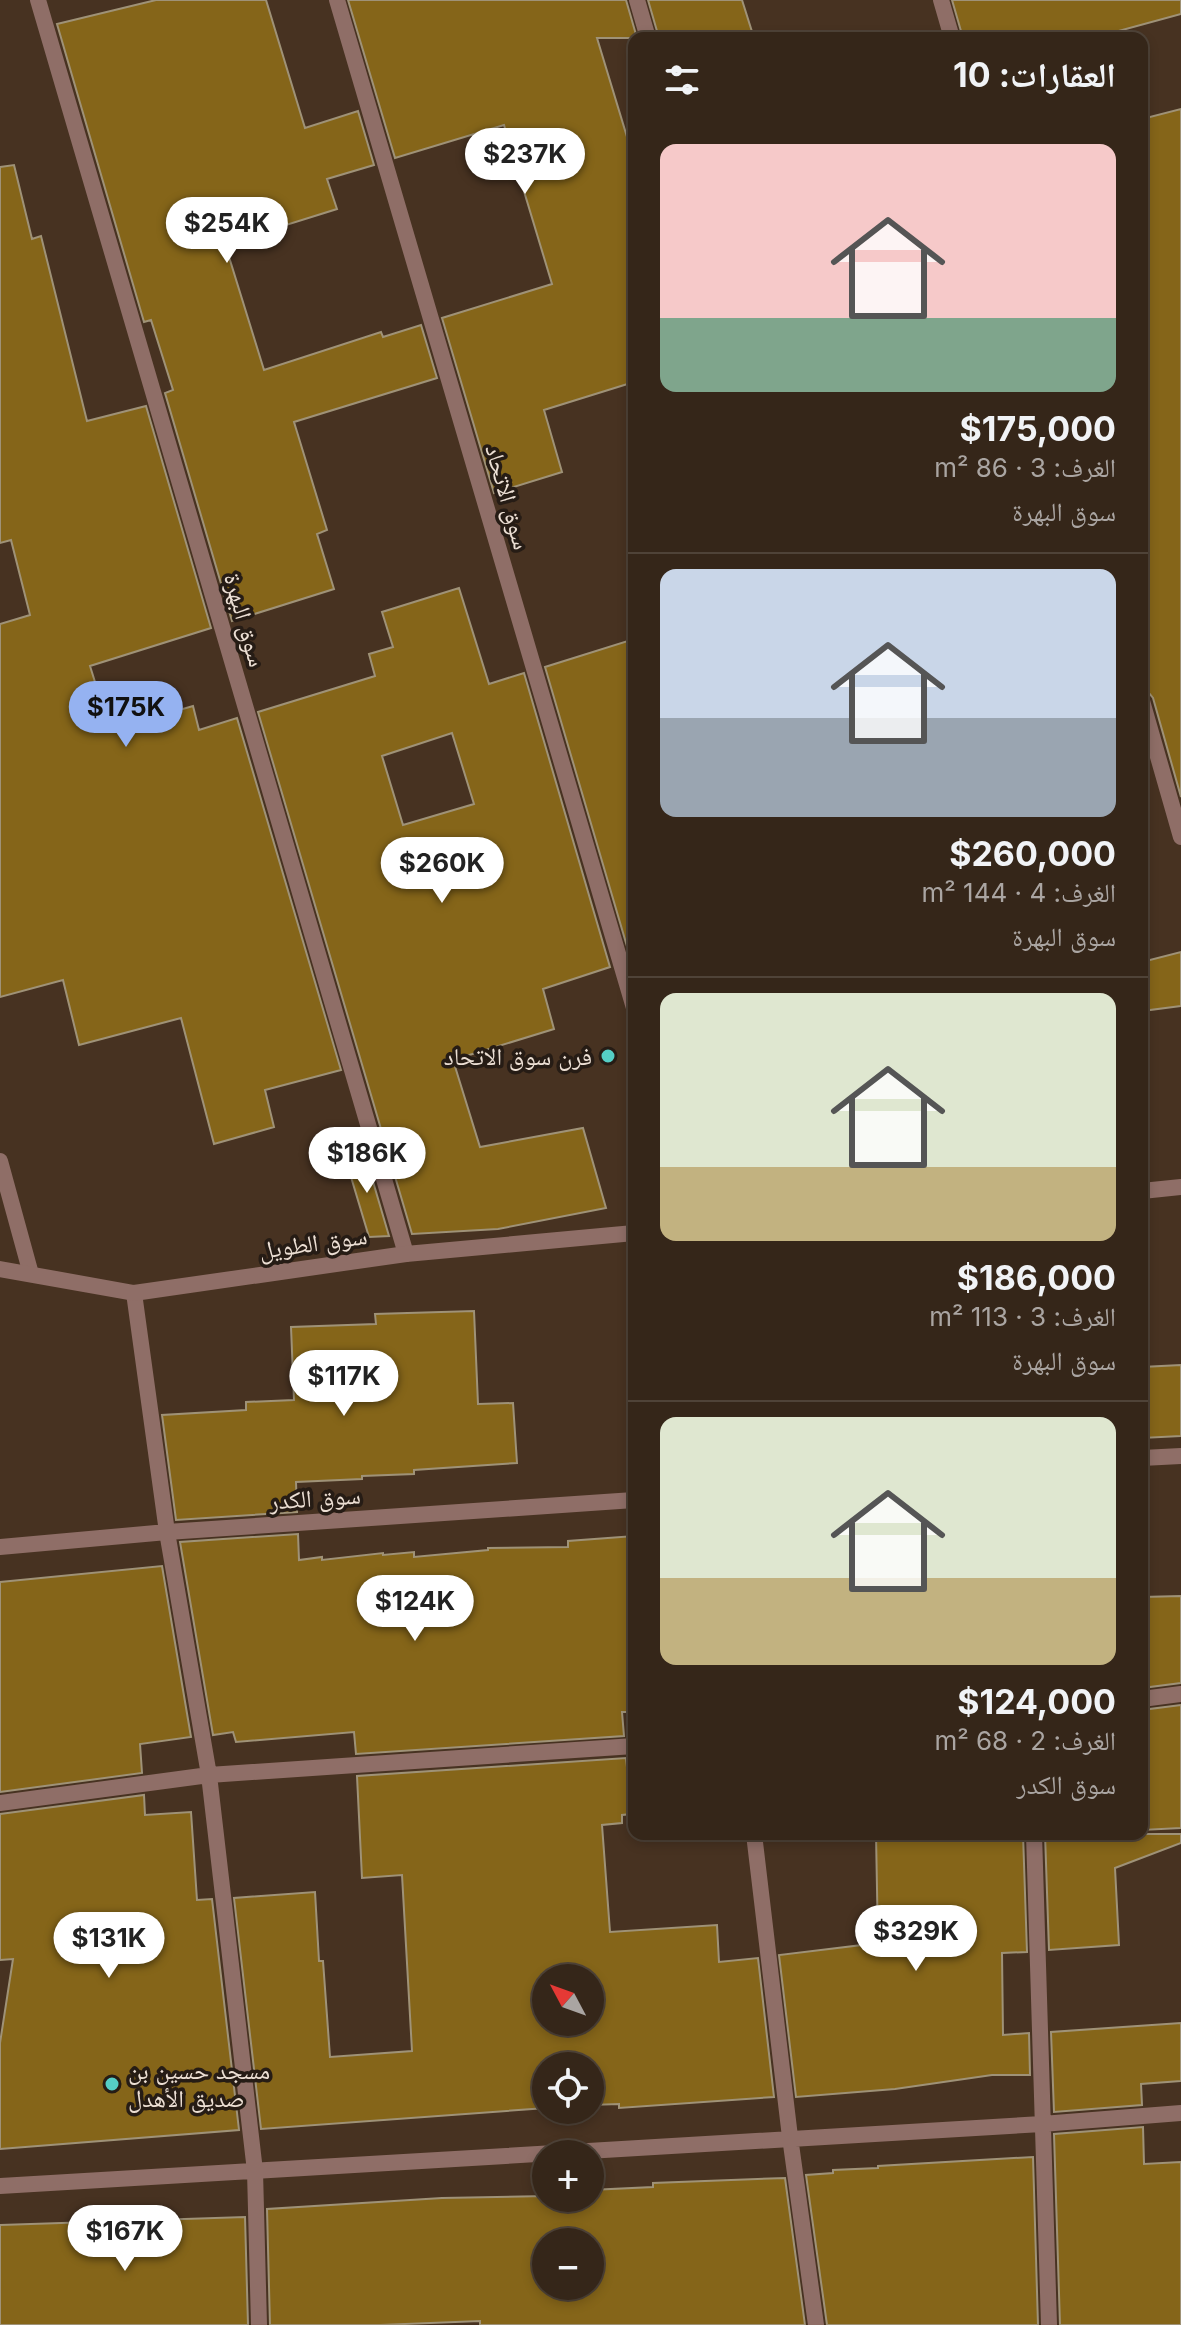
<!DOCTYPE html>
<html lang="ar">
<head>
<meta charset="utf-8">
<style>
	:root { --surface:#352619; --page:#3d2e22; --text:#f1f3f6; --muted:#aaa5a2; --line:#4f4338; --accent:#95b2f1 }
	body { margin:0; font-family:Inter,"Noto Naskh Arabic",sans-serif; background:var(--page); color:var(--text); direction:rtl; height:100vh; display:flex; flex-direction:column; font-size:30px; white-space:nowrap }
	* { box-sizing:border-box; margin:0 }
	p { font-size:26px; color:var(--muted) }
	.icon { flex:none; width:44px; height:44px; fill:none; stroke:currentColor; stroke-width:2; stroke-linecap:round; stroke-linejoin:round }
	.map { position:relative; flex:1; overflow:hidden; direction:ltr }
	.details { position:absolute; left:628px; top:32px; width:520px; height:1808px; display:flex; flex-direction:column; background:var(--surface); border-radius:16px; box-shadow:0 4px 12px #0003,0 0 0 2px var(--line); direction:rtl }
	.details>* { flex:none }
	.needle { width:52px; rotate:311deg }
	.tools { position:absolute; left:532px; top:1964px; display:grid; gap:16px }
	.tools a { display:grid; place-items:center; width:72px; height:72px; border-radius:50%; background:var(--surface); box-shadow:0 4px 12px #0003,0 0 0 2px var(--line); font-size:40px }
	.price { position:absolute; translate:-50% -68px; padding:0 18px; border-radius:28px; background:#fff; color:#222; font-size:26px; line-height:52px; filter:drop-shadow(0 2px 4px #0008) }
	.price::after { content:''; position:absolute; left:50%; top:48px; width:24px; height:18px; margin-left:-12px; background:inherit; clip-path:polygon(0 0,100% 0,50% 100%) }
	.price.selected { background:var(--accent); color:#111 }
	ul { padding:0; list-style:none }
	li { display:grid; align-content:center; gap:16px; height:424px; padding:0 32px }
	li+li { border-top:2px solid var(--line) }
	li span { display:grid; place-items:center; height:248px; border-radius:16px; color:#555 }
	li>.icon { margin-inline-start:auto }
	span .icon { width:144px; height:144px; fill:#fffc; stroke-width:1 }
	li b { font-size:34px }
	h2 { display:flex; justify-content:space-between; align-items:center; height:96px; padding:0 32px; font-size:34px }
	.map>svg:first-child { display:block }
	.building { fill:#856519; stroke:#9f9277; stroke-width:2; fill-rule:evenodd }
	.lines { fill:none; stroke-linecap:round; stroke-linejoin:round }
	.minor { stroke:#8f6e67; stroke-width:16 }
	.tertiary { stroke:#8f6e67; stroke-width:16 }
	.poi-dot { fill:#55cec5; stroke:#261c15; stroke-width:3 }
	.labels { text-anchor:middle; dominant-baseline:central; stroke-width:7; stroke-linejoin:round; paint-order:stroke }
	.street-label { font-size:24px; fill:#ecdfd4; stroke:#261c15 }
	.poi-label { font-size:24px; fill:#ecdfd4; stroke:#261c15; text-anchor:end }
</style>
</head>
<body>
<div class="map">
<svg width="1181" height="2325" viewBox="0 0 1181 2325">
	<rect width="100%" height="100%" fill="#473221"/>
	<path class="building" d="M156 0H266L305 128 358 111 374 165 327 179 337 209 225 244 264 370 381 332 383 337 421 325 437 378 294 422 327 530 317 534 334 589 232 621 165 393 173 390 151 320 144 322 57 24Z
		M348 0H626L637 38H597L634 160V382L544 410 562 472 494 493 442 318 552 284 504 125 395 158Z
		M648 0H742L754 38H659Z
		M952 0H1181V14L1093 38H963Z
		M1181 109V797L1153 698 1149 693 1142 690V119Z
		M14 165 32 239 41 236 87 421 146 406 211 628 90 666 110 730 193 706 199 730 237 718 341 1070 265 1090 274 1127 214 1144 181 1018 79 1045 63 980 0 997V624L30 615 11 540 0 543V167Z
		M459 588 489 684 524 673 610 967 543 989 554 1029 453 1060 480 1147 583 1128 606 1208 498 1229 412 1234 258 712 375 676 369 654 393 647 382 612ZM452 733 474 804 403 825 382 756Z
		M634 639V960H631L545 667Z
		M1181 952V1006L1142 1011V962Z
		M364 1151 389 1236 369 1237 345 1157Z
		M474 1311 478 1404 513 1403 517 1463 414 1470V1474L362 1476V1479L296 1482 297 1512 176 1520 162 1415 246 1410V1402L294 1400 291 1327 376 1324 375 1314Z
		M1181 1365V1436L1142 1438V1367Z
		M298 1534 299 1560 322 1557V1560L383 1553V1555L414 1552V1557L488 1550V1548L568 1547V1541L634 1536V1712H622L624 1736 356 1754 354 1732 236 1742 233 1732 213 1735 180 1542Z
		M162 1566 191 1737 140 1744 142 1773 0 1792V1582Z
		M1181 1596V1683L1142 1688V1597Z
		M1181 1705V1828L1142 1830V1710Z
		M626 1758 632 1814 622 1815V1823L602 1825 610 1932 717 1925 719 1962 758 1958 774 2097 619 2108V2104L590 2105V2066H546V2108L261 2129 234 1898 315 1892 319 1961H323L330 2057 412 2051 402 1875 362 1878 357 1776ZM546 1978H590V2022H546Z
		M144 1795 145 1815 191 1812 197 1900 212 1899 239 2130 0 2149V2043L13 1959 0 1960V1814Z
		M876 1834H1023L1027 1952 1002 1953 1003 2035 1029 2033 1030 2075H992L895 2089 796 2097 779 1955 878 1943Z
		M1045 1834H1181V1843L1115 1868 1119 1945 1049 1950Z
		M1181 2023V2081L1141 2084 1142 2105 1054 2112 1051 2032Z
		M1143 2127 1144 2164 1181 2162V2325H1060L1054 2134Z
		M1033 2157 1038 2325H827L806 2175 833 2173V2170L878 2168V2166Z
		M785 2178 805 2325H480V2321L380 2325H270L267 2209 442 2198 546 2196V2198H590V2190L653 2187V2183ZM546 2242H590V2286H546Z
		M245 2217 248 2325H0V2225Z"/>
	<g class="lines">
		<path class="minor" d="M38 0 406 1254
			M337 0 634 1008
			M637 0 648 38
			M941 0 952 38
			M1142 701 1181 837
			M0 1161 31 1274
			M134 1293 167 1532 209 1775 255 2171 259 2325
			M1142 1458 1181 1456
			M0 1547 167 1532 634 1500
			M1142 1699 1181 1694
			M0 1803 209 1775 634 1746
			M754 1834 790 2137 816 2325
			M1034 1834 1049 2325
			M0 2186 1042 2124 1181 2113"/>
		<path class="tertiary" d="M1142 1191 1181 1187
			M0 1269 134 1293 406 1254 634 1233"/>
	</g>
	<g class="poi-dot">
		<circle cx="608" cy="1056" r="8"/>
		<circle cx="112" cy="2084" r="8"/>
	</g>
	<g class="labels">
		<g class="street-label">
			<text transform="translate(508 497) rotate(74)">سوق الاتحاد</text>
			<text transform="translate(245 620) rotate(74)">سوق البهرة</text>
			<text transform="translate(313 1243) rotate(-8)">سوق الطويل</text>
			<text transform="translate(315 1498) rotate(-4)">سوق الكدر</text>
		</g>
		<g class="poi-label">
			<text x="592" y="1056">فرن سوق الاتحاد</text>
			<text x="128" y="2070" text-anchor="start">مسجد حسين بن<tspan x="128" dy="28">صديق الأهدل</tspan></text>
		</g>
	</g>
</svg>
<div class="tools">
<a><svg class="needle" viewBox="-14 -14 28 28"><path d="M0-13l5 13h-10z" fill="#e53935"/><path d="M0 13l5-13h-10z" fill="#aaa5a2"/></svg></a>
<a><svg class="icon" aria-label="locate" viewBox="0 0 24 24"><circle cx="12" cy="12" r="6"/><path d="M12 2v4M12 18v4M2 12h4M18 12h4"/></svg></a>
<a>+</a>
<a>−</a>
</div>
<b class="price" style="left:525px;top:196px">$237K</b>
<b class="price" style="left:227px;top:265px">$254K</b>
<b class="price selected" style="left:126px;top:749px">$175K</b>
<b class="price" style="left:442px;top:905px">$260K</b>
<b class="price" style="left:367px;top:1195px">$186K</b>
<b class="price" style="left:344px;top:1418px">$117K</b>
<b class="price" style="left:415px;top:1643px">$124K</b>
<b class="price" style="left:916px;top:1973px">$329K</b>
<b class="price" style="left:109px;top:1980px">$131K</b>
<b class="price" style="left:125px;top:2273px">$167K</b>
<section class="details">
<h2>العقارات: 10<svg class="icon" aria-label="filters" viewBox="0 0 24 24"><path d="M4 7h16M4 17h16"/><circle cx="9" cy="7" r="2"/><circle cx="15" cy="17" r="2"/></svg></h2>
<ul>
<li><span style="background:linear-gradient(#f6c9c9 70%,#7fa58c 0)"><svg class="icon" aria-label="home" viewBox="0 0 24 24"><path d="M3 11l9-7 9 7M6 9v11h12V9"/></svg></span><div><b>$175,000</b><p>الغرف: 3 · 86 m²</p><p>سوق البهرة</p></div></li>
<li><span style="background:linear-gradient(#c9d6e8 60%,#9aa5b1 0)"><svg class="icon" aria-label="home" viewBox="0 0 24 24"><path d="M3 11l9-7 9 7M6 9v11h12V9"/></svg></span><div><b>$260,000</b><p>الغرف: 4 · 144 m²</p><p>سوق البهرة</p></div></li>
<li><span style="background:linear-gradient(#dfe7d0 70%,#c2b280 0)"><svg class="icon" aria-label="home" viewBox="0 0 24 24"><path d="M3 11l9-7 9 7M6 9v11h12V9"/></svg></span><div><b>$186,000</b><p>الغرف: 3 · 113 m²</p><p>سوق البهرة</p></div></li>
<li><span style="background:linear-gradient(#dfe7d0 65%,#c2b280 0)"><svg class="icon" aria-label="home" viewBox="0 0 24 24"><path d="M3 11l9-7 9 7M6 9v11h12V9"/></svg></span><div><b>$124,000</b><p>الغرف: 2 · 68 m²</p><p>سوق الكدر</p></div></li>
</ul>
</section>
</div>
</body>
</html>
